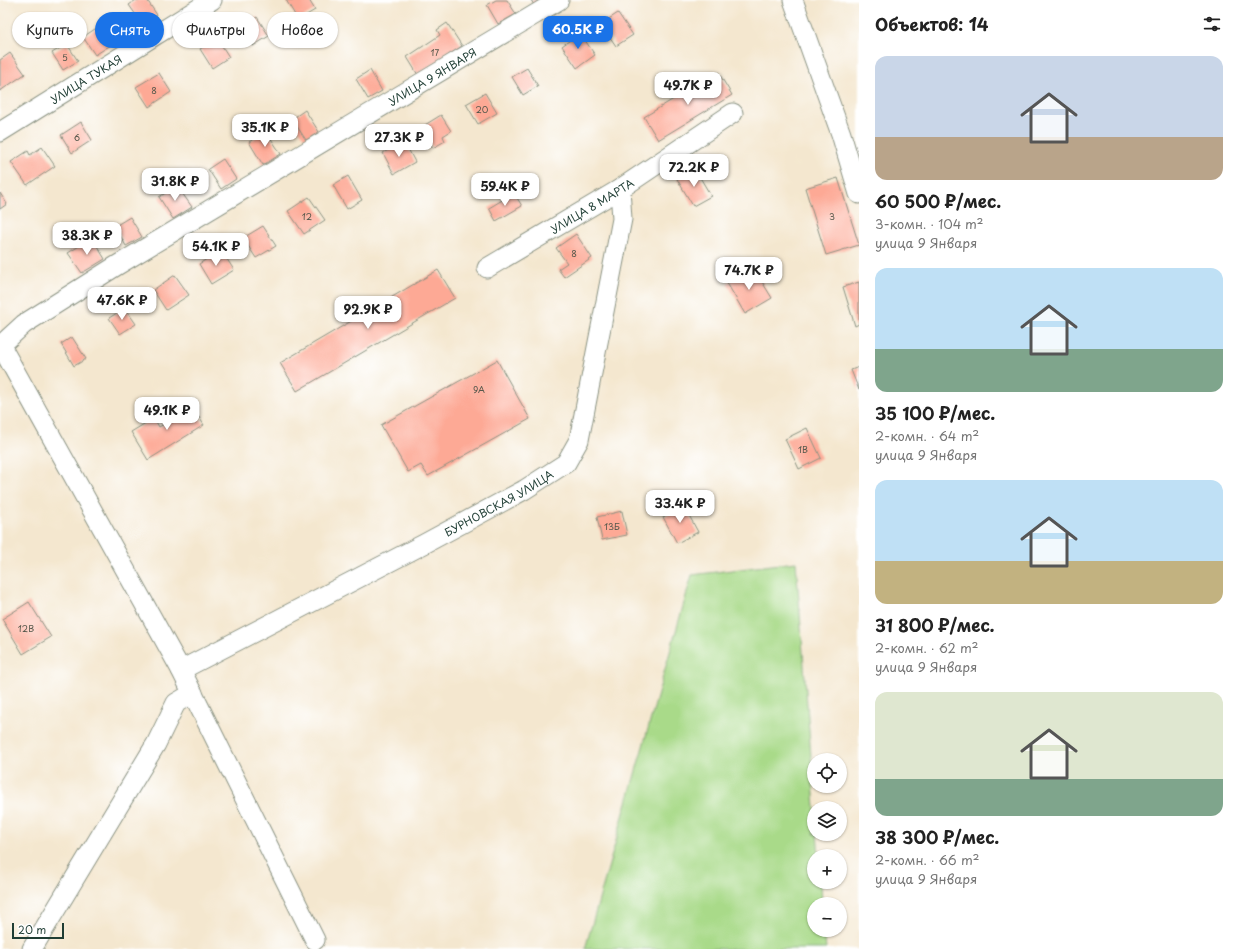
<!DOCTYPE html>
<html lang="ru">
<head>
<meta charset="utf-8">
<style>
	:root { --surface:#fff; --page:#f2f2f2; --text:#222; --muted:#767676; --accent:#1a73e8 }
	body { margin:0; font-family:"Playpen Sans",sans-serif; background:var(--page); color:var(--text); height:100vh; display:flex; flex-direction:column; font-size:15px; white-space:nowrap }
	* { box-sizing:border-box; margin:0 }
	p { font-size:13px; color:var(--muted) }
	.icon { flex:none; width:22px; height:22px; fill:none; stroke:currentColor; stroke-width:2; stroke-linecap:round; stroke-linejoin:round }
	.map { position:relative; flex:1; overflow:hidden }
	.panel { display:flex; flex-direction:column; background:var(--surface); width:380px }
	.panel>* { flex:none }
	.hud { position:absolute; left:12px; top:12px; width:380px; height:36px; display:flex; gap:8px }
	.buttons { position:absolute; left:807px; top:753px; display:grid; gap:8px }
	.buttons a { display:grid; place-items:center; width:40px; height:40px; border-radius:50%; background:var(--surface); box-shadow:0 1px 3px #0004; font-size:20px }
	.scale { position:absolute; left:12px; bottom:10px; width:52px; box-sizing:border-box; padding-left:4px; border:2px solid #1f3d34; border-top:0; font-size:11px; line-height:14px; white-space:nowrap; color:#1f3d34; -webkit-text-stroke:3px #fff; paint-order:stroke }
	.price { position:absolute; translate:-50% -34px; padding:0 9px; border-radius:8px; background:#fff; color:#222; font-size:13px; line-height:26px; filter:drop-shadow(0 1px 2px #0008) }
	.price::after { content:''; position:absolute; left:50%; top:24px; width:12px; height:9px; margin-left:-6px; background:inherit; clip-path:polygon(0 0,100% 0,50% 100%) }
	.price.active { background:var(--accent); color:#fff }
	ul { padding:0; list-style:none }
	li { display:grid; align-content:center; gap:8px; height:212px; padding:0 16px }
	li span { display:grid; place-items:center; height:124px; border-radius:12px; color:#555 }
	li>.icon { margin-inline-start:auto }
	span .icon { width:72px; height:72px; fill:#fffc; stroke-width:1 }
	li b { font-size:17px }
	h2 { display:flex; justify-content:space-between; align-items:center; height:48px; padding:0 16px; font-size:17px }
	.chip { padding:0 14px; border-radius:18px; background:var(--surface); box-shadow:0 1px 3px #0004; font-size:14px; line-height:36px }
	.chip.active { background:var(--accent); color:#fff }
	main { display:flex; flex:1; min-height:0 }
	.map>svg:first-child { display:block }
	.green { fill:#a9da89; stroke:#648c5e }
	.building { fill:#fda995 }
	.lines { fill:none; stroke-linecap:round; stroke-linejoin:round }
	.minor-casing { stroke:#8a9282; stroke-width:21 }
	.minor { stroke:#fff; stroke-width:19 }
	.labels { text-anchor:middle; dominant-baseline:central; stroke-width:3.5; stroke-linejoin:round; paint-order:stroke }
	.number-label { font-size:9px; fill:#56584c }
	.street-label { font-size:11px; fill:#1f3d34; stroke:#fff }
</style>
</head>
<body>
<main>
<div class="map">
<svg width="859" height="949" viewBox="0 0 859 949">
	<rect width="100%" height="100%" fill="#fff"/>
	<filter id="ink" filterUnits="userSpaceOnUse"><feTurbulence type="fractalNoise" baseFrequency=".025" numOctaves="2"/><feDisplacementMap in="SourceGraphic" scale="8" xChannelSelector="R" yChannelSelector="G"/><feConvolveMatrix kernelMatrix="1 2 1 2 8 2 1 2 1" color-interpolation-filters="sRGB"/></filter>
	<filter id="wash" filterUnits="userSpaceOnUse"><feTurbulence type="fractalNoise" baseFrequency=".012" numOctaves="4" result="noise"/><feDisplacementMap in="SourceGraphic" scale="16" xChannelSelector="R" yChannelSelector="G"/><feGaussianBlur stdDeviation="0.9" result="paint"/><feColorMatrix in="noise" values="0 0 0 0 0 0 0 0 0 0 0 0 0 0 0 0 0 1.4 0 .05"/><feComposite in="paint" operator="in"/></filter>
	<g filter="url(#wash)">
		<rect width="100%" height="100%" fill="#f4e7cf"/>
		<path class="green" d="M796 562 815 808 814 834H817L819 856H814V882H821L822 904H814V930H824L826 949H585L692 575Z"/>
		<g id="blocks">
			<path class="building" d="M136 0H147L157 15 143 25 129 5Z
				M286 0H309L315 10 298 20Z
				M496 0H507L516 14 498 24 487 5Z
				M531 0H542L534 5Z
				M618 13 633 35 616 46 601 24Z
				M257 17 269 36 253 46 242 27Z
				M110 19 122 38 95 55 83 37Z
				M447 23 462 46 418 75 407 57 440 35 437 30Z
				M580 33 595 55 577 68 562 46Z
				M217 38 229 57 212 68 200 49Z
				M67 44 78 61 63 70 52 53Z
				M10 53 25 74 0 91V60Z
				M527 68 538 86 523 95 512 77Z
				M370 70 382 91 368 99 356 79Z
				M718 72 732 95 658 140 644 117Z
				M159 73 171 92 149 107 136 87Z
				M485 93 497 113 478 124 466 104Z
				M305 110 319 132 306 140 292 119Z
				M441 115 451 131 443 136 445 141 433 148 420 128Z
				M81 122 92 140 72 153 61 135Z
				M266 131 281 154 263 165 249 142Z
				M404 141 415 162 394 174 383 153Z
				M42 147 55 166 27 185 11 162 28 151 30 155Z
				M223 159 236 179 221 189 208 169Z
				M695 169 711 196 693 206 677 179Z
				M348 176 362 200 347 209 333 185Z
				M838 178 859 245 826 255 805 188Z
				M177 186 192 207 173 219 159 197Z
				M0 193 7 204 0 209Z
				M514 193 522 206 496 221 489 208Z
				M309 197 325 220 304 234 288 211Z
				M130 217 142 237 126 246 115 226Z
				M263 226 276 246 256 258 243 238Z
				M576 234 592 258 564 277 558 269 567 263 556 248Z
				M92 238 105 259 82 273 68 253Z
				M221 250 234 270 211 284 199 264Z
				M753 267 772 298 745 314 727 283Z
				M438 270 455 298 297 391 280 363Z
				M175 275 189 295 166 310 153 290Z
				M859 282V324L855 326 843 287Z
				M125 308 136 324 120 334 109 318Z
				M72 337 86 359 74 366 61 344Z
				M497 360 530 419 428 476 421 465 408 472 381 425Z
				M859 367V390L851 370Z
				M188 400 204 425 148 460 131 432 154 418 159 427 174 418 170 411Z
				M807 428 821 458 799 469 785 439Z
				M684 506 698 532 677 543 663 517Z
				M622 511 627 535 602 540 597 517Z
				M29 602 51 637 23 654 2 619Z"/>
		</g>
	</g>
	<g filter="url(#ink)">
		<use href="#blocks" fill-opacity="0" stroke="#8a9282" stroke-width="1"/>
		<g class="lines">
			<g class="minor-casing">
				<g id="minor">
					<path d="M793 0 841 134 859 194"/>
					<path id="s1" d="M0 132 212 0"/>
					<path id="s2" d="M487 268 620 189 733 113"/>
					<path d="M0 344 181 670 315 940"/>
					<path id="s3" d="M0 346 24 324 116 266 559 0"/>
					<path id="s4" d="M181 670 424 544 524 490 566 463 579 440 622 219 620 189"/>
					<path d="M32 949 156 744 176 703 193 693"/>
				</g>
			</g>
			<use href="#minor" class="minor"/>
		</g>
	</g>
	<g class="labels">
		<g class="number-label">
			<text x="435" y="52">17</text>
			<text x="65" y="57">5</text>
			<text x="154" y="90">8</text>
			<text x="482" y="109">20</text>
			<text x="77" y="137">6</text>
			<text x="307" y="216">12</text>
			<text x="832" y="216">3</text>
			<text x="574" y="253">8</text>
			<text x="479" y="389">9А</text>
			<text x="803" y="449">1В</text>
			<text x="612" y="526">13Б</text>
			<text x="26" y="628">12В</text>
		</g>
		<g class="street-label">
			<text stroke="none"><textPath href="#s3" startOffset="510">УЛИЦА 9 ЯНВАРЯ</textPath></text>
			<text stroke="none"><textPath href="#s1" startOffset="101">УЛИЦА ТУКАЯ</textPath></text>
			<text stroke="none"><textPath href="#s2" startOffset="122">УЛИЦА 8 МАРТА</textPath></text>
			<text stroke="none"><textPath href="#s4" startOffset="359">БУРНОВСКАЯ УЛИЦА</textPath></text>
		</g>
	</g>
</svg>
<div class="buttons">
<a><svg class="icon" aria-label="locate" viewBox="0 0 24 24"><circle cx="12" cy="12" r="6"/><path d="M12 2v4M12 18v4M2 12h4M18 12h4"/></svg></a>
<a><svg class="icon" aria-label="layers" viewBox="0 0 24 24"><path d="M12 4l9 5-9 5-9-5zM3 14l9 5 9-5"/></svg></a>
<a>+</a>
<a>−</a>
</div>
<div class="scale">20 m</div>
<b class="price active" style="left:578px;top:50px">60.5K ₽</b>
<b class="price" style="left:688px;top:106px">49.7K ₽</b>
<b class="price" style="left:265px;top:148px">35.1K ₽</b>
<b class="price" style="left:399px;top:158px">27.3K ₽</b>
<b class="price" style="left:694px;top:188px">72.2K ₽</b>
<b class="price" style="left:175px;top:202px">31.8K ₽</b>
<b class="price" style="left:505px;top:207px">59.4K ₽</b>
<b class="price" style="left:87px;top:256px">38.3K ₽</b>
<b class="price" style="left:216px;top:267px">54.1K ₽</b>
<b class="price" style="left:749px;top:291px">74.7K ₽</b>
<b class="price" style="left:122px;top:321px">47.6K ₽</b>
<b class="price" style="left:368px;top:330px">92.9K ₽</b>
<b class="price" style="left:167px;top:431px">49.1K ₽</b>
<b class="price" style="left:680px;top:524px">33.4K ₽</b>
<div class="hud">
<a class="chip">Купить</a>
<a class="chip active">Снять</a>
<a class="chip">Фильтры</a>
<a class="chip">Новое</a>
</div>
</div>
<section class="panel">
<h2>Объектов: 14<svg class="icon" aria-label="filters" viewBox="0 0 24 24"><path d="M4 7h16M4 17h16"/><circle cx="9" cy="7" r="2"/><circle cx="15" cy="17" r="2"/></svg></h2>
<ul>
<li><span style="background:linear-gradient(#c9d6e8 65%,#b9a48a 0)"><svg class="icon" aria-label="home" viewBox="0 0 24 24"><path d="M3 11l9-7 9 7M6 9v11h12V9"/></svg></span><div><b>60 500 ₽/мес.</b><p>3-комн. · 104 m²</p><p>улица 9 Января</p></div></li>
<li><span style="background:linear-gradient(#bfe0f5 65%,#7fa58c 0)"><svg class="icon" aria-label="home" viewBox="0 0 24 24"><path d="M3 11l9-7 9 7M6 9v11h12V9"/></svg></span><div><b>35 100 ₽/мес.</b><p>2-комн. · 64 m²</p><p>улица 9 Января</p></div></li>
<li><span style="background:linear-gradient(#bfe0f5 65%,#c2b280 0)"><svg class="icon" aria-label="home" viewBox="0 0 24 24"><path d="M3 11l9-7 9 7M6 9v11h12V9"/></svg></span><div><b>31 800 ₽/мес.</b><p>2-комн. · 62 m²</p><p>улица 9 Января</p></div></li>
<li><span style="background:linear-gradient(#dfe7d0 70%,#7fa58c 0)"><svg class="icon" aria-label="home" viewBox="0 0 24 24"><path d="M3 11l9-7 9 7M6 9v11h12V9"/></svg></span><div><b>38 300 ₽/мес.</b><p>2-комн. · 66 m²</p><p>улица 9 Января</p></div></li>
</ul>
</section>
</main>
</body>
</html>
